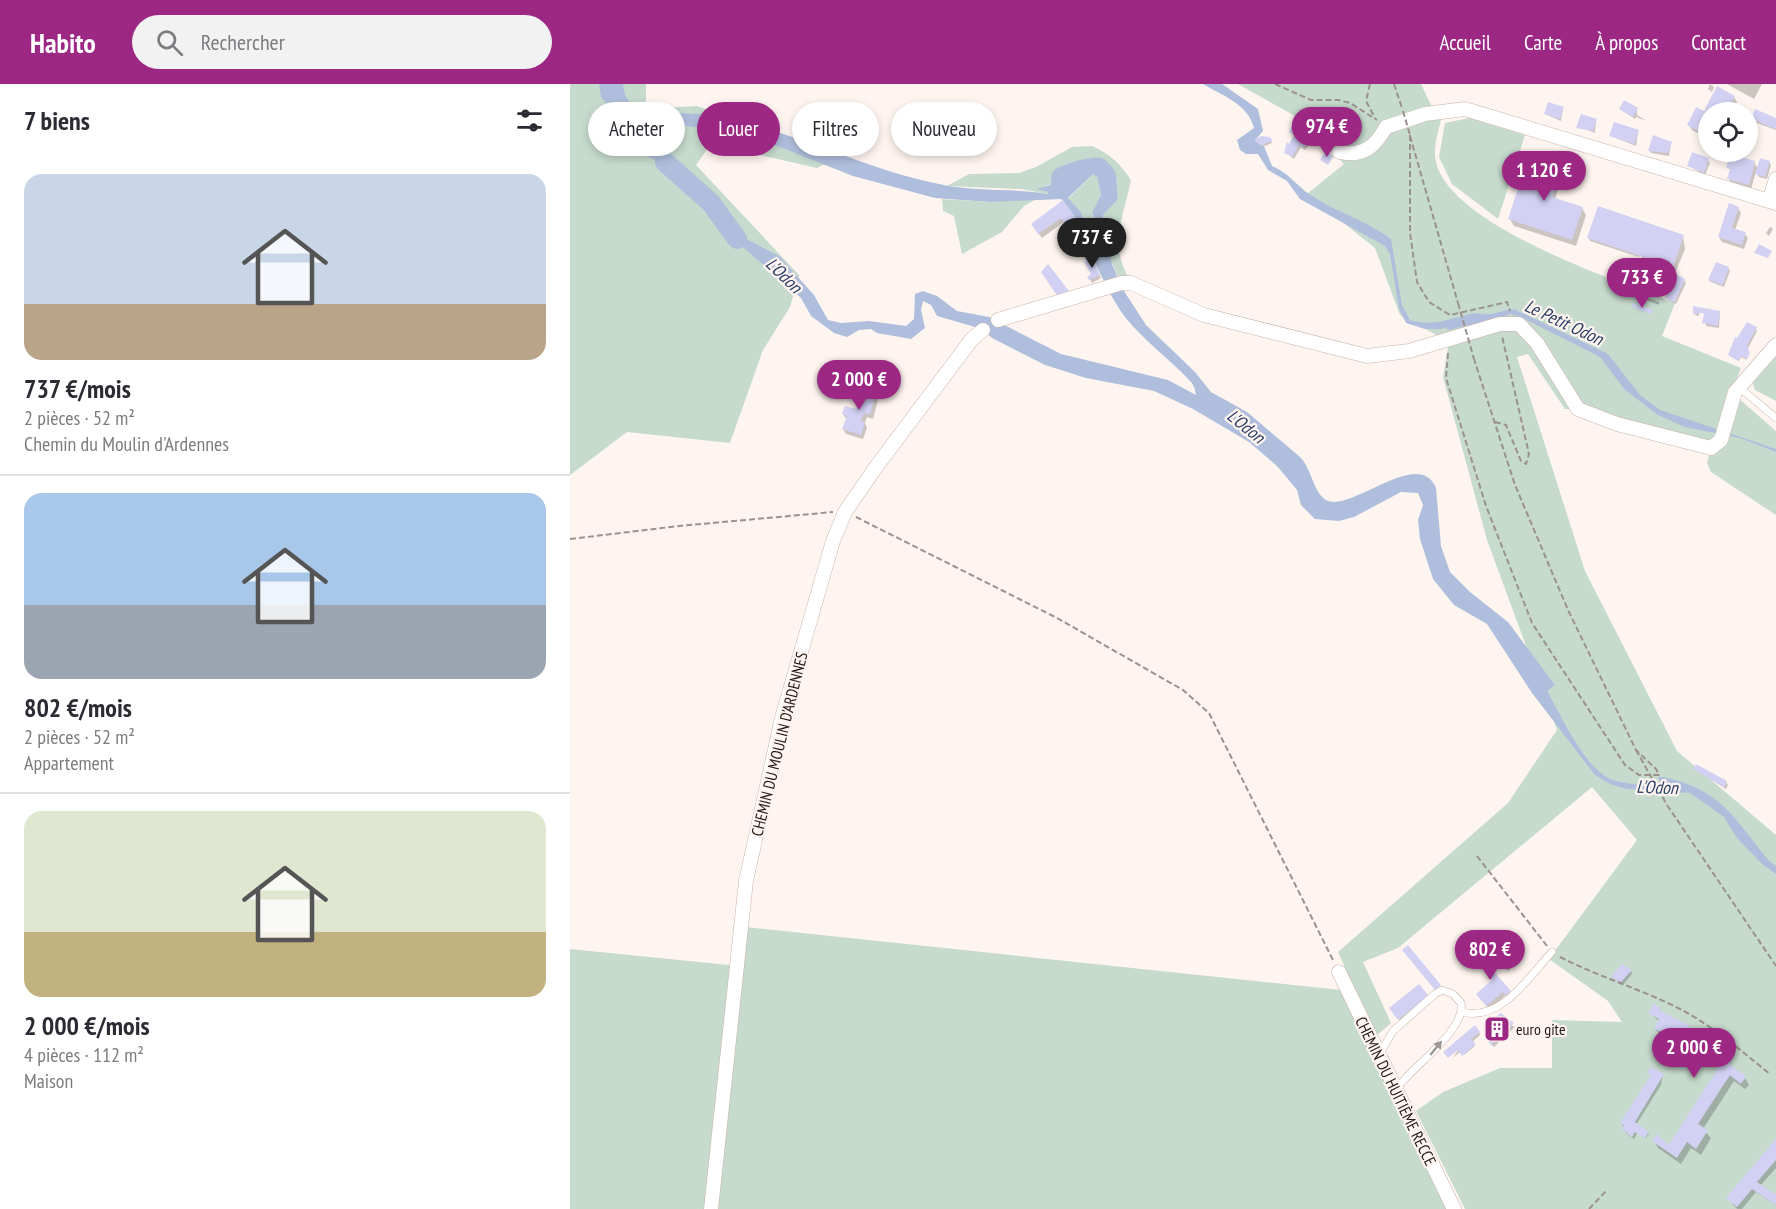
<!DOCTYPE html>
<html lang="fr">
<head>
<meta charset="utf-8">
<style>
	:root { --surface:#fff; --page:#f2f2f3; --text:#2b2b33; --muted:#7c7c81; --line:#e1e1e2; --accent:#9d2884 }
	body { margin:0; font-family:"PT Sans Narrow",sans-serif; background:var(--page); color:var(--text); height:100vh; display:flex; flex-direction:column; font-size:22px; white-space:nowrap }
	* { box-sizing:border-box; margin:0 }
	p { font-size:20px; color:var(--muted) }
	.icon { flex:none; width:33px; height:33px; fill:none; stroke:currentColor; stroke-width:2; stroke-linecap:round; stroke-linejoin:round }
	.map { position:relative; flex:1; overflow:hidden }
	.panel { display:flex; flex-direction:column; background:var(--surface); width:570px }
	.panel>* { flex:none }
	.banner { position:absolute; left:18px; top:18px; width:570px; height:54px; display:flex; gap:12px }
	.tools { position:absolute; left:1128px; top:18px; display:grid; gap:12px }
	.tools a { display:grid; place-items:center; width:60px; height:60px; border-radius:50%; background:var(--surface); box-shadow:0 3px 9px #0003; font-size:30px }
	.price { position:absolute; translate:-50% -51px; padding:0 14px; border-radius:21px; background:var(--accent); color:#fff; font-size:20px; line-height:39px; filter:drop-shadow(0 2px 3px #0008) }
	.price::after { content:''; position:absolute; left:50%; top:36px; width:18px; height:14px; margin-left:-9px; background:inherit; clip-path:polygon(0 0,100% 0,50% 100%) }
	.price.current { background:#222; color:#fff }
	ul { padding:0; list-style:none }
	li { display:grid; align-content:center; gap:12px; height:318px; padding:0 24px }
	li+li { border-top:2px solid var(--line) }
	li span { display:grid; place-items:center; height:186px; border-radius:18px; color:#555 }
	li>.icon { margin-inline-start:auto }
	span .icon { width:108px; height:108px; fill:#fffc; stroke-width:1 }
	li b { font-size:26px }
	h2 { display:flex; justify-content:space-between; align-items:center; height:72px; padding:0 24px; font-size:26px }
	.tag { padding:0 21px; border-radius:27px; background:var(--surface); box-shadow:0 3px 9px #0003; font-size:21px; line-height:54px }
	.tag.current { background:var(--accent); color:#fff }
	header { display:flex; align-items:center; gap:36px; box-sizing:border-box; height:84px; padding:0 30px; background:var(--accent); color:#fff }
	header strong { font-size:28px }
	nav { display:flex; gap:33px; margin-inline-start:auto; font-size:21px }
	.search { width:420px; height:54px; background:var(--page); display:flex; align-items:center; gap:15px; box-sizing:border-box; padding:0 21px; border-radius:33px; color:var(--muted); font-size:22px }
	main { display:flex; flex:1; min-height:0 }
	.map>svg:first-child { display:block }
	.green { fill:#c6dacd }
	.water { fill:#afbedc; fill-rule:evenodd }
	.shadow { fill:#0003 }
	.lines { fill:none; stroke-linecap:round; stroke-linejoin:round }
	.river { stroke:#afbedc; stroke-width:20 }
	.building { fill:#d2d1f3 }
	.service-casing { stroke:#c8b1a5; stroke-width:8 }
	.minor-casing { stroke:#c8b1a5; stroke-width:15 }
	.path { stroke:#9b928d; stroke-width:2; stroke-dasharray:6 3; stroke-linecap:butt }
	.service { stroke:#fff; stroke-width:7 }
	.minor { stroke:#fff; stroke-width:14 }
	.path-bridge { stroke:#9b928d; stroke-width:2; stroke-dasharray:6 3; stroke-linecap:butt }
	.oneway { fill:#9c9896 }
	.labels { text-anchor:middle; dominant-baseline:central; stroke-width:4.5; stroke-linejoin:round; paint-order:stroke }
	.street-label { font-size:16px; fill:#221915; stroke:#fff5f0 }
	.poi-label { font-size:16px; fill:#221915; stroke:#fff5f0; text-anchor:start }
	.water-label { font-size:18px; font-style:italic; fill:#293d67; stroke:#fff5f0 }
</style>
</head>
<body>
<header>
<strong>Habito</strong>
<div class="search"><svg class="icon" aria-label="search" viewBox="0 0 24 24"><circle cx="10" cy="10" r="6"/><path d="M15 15l6 6"/></svg>Rechercher</div>
<nav><a>Accueil</a><a>Carte</a><a>À propos</a><a>Contact</a></nav>
</header>
<main>
<section class="panel">
<h2>7 biens<svg class="icon" aria-label="filters" viewBox="0 0 24 24"><path d="M4 7h16M4 17h16"/><circle cx="9" cy="7" r="2"/><circle cx="15" cy="17" r="2"/></svg></h2>
<ul>
<li><span style="background:linear-gradient(#c9d6e8 70%,#b9a48a 0)"><svg class="icon" aria-label="home" viewBox="0 0 24 24"><path d="M3 11l9-7 9 7M6 9v11h12V9"/></svg></span><div><b>737 €/mois</b><p>2 pièces · 52 m²</p><p>Chemin du Moulin d'Ardennes</p></div></li>
<li><span style="background:linear-gradient(#a9c7e8 60%,#9aa5b1 0)"><svg class="icon" aria-label="home" viewBox="0 0 24 24"><path d="M3 11l9-7 9 7M6 9v11h12V9"/></svg></span><div><b>802 €/mois</b><p>2 pièces · 52 m²</p><p>Appartement</p></div></li>
<li><span style="background:linear-gradient(#dfe7d0 65%,#c2b280 0)"><svg class="icon" aria-label="home" viewBox="0 0 24 24"><path d="M3 11l9-7 9 7M6 9v11h12V9"/></svg></span><div><b>2 000 €/mois</b><p>4 pièces · 112 m²</p><p>Maison</p></div></li>
</ul>
</section>
<div class="map">
<svg width="1206" height="1125" viewBox="0 0 1206 1125">
	<rect width="100%" height="100%" fill="#fff5f0"/>
	<path class="green" d="M0 0H76V25L127 22 269 73 247 84 141 60 126 81 229 191 220 223 193 266 160 359 57 348 0 391Z
		M668 0H851L868 36 871 35C869 46 864 60 865 72 870 139 1050 198 1105 219L1092 252 1171 284 1160 314H1168L1206 347V431L1141 388 1137 379 1141 364 1008 325H995L958 270 947 273 1015 487 1107 667 1206 751V1125H895L846 1027 873 1008 930 984H982V936L1052 938 1038 917 979 875 1067 756 1022 703 828 864 793 878 821 939 806 952 768 868 938 719 987 646 917 456 873 293 879 258 830 231 805 164 737 110 774 80 734 37Z
		M899 34 955 51 928 135 882 100 869 73 875 39Z
		M522 62C540 70 550 79 561 96 554 132 539 158 558 193H548L540 174 533 130 548 115C545 96 550 89 533 75 516 76 481 76 482 99L470 105 479 108 478 110 451 105 377 102 399 90 449 89 466 83 502 63Z
		M523 90 527 93 531 111 522 131 528 147V160L515 134 498 115Z
		M468 114 454 122 432 148 392 170 384 132 373 127 372 115 420 118Z
		M1206 272V317L1185 306 1182 297Z
		M175 843 771 906 880 1125H0V865L169 882Z"/>
	<path class="water" d="M29 0H53C54 7 55 15 62 20 76 32 123 28 142 31 220 45 291 84 369 100 404 108 442 104 478 110V108L467 105 480 101C483 96 480 92 483 88 488 80 524 71 532 74 537 77 543 83 545 88 547 91 547 108 548 115L533 131 542 180 552 204 576 241 625 288 641 308 677 328 730 373C742 385 743 408 756 416 780 430 849 362 866 404L871 462 880 488 900 508 938 538 985 601 977 607C991 631 1013 682 1040 695 1048 698 1059 699 1068 701H1072L1069 695H1078L1082 702H1092L1088 693H1092C1150 704 1164 734 1199 777L1206 782V790L1192 780 1167 754 1154 733 1120 709 1056 705 1040 700 1025 691 962 609 917 540 884 521 863 495 850 455 848 436 853 421 848 409 831 408 784 433 769 437 745 435 731 421 727 406 708 383 679 358 623 325 584 307 516 294 475 281 422 254 412 245 367 232 361 221 353 217 351 226 355 244 341 255 307 249 301 245 289 246 277 253 264 249 241 232 231 214 165 156 143 119 95 80 49 60 31 41V36L48 33 31 13ZM87 39 135 44 197 58 283 92 365 114 420 118 491 115C502 126 505 138 512 151 525 176 538 211 555 233 574 257 600 275 621 298 624 302 625 305 626 311L598 296 491 270 419 233 387 227 367 212 353 207 345 210 344 235 336 242 299 237 271 239 258 236 244 211 209 172 174 154 145 113 96 68 72 56 75 49ZM523 90 527 93 531 111 522 129 528 147V158L510 127 498 114Z
		M633 0H652L688 25 693 47 685 56 694 62 702 82C720 90 724 99 739 110 765 128 796 136 821 155L832 221 840 236C862 243 879 235 900 230 907 228 913 231 919 230 929 230 935 224 946 226L1038 270 1070 311 1090 326 1206 365V368L1170 354 1115 343 1088 331 1055 306 1030 273 951 233 940 230C921 239 899 240 879 246L875 243 872 245H855L836 239 829 225 820 170 815 162 730 115 717 97 698 86 688 70H676L670 66 667 56 684 44C678 20 653 12 633 0Z"/>
	<path class="shadow" d="M1140 0 1144 3 1142 8 1138 5Z
		M1157 0H1192L1184 15Z
		M1164 13 1167 18 1161 28H1138L1136 54 1122 46 1119 41 1134 29Z
		M993 24 991 37 975 30Z
		M1050 25H1067V31L1077 37 1066 33 1065 35Z
		M1182 35H1206V46L1184 38Z
		M1026 36 1025 49 1008 42Z
		M724 42 734 49 736 51 733 57 738 62 735 66 731 63 724 75 715 68 725 52 721 48Z
		M1068 48 1066 62 1041 52Z
		M699 54 702 59 695 62 686 56Z
		M1101 59 1099 72 1081 69 1080 66Z
		M1138 76 1140 79 1135 91 1119 82Z
		M1184 78 1188 85 1199 78 1201 81 1197 95 1189 93 1186 88 1181 105 1161 100 1159 95 1161 85 1158 84Z
		M990 86 993 91 985 115 1012 124 1016 131 1006 162 944 142 940 135Z
		M493 118 509 143 502 148 494 138 472 154 465 145Z
		M1168 124 1171 129 1165 146 1175 150 1178 154 1174 165 1152 158 1149 153Z
		M1200 143 1203 145 1199 152 1196 149Z
		M1113 152 1115 165 1106 187 1074 177 1070 170 1069 173 1020 157 1019 154Z
		M521 175 531 194 522 199 519 194 523 191Z
		M1158 184 1160 187 1154 203 1141 198 1139 196Z
		M1114 196 1116 199 1106 220 1098 216 1097 214Z
		M1077 214 1089 218V221L1077 216Z
		M1125 223 1150 228 1149 244 1136 242 1135 231 1129 224V232L1125 231Z
		M1186 244 1187 247 1177 266V276L1171 273 1169 277 1160 272Z
		M306 307 309 312 303 335 297 333 295 339 297 344 293 355 276 350 273 345 277 336 273 330 287 327Z
		M1125 685 1156 698 1158 701 1156 705Z
		M914 863 916 866 911 870 913 874 911 876 943 912 940 915 936 911 920 926 911 915 923 897 903 872Z
		M938 875 946 876 948 878 938 887 928 877Z
		M1061 887 1062 890 1053 901 1043 893Z
		M858 912 832 940 824 929Z
		M1089 925 1092 929 1119 943 1123 949 1125 948 1148 961 1151 966 1148 972 1175 994 1179 1001 1175 1005 1164 997 1133 1045 1141 1054 1131 1071 1121 1064 1111 1080 1088 1064 1084 1057 1099 1063 1150 985 1088 949 1085 944 1089 937 1080 929Z
		M925 933 945 943 924 963 918 957 921 949 915 942Z
		M909 948 910 951 902 958 905 962 894 971 891 967 883 974 890 963Z
		M1093 991 1091 1001 1066 1041 1079 1050 1076 1054 1067 1049 1064 1055 1055 1048 1052 1039Z
		M1206 1058V1084L1190 1102 1206 1113V1121L1186 1108 1172 1125H1167L1158 1114Z"/>
	<g class="lines">
		<path class="river" d="M95 78 141 119 167 155"/>
	</g>
	<path class="building" d="M1147 2 1165 12 1156 28H1138V48L1136 46 1134 50 1117 41 1126 23 1134 27Z
		M1054 16 1068 24 1063 33 1049 25Z
		M978 18 994 23 990 35 974 30Z
		M1185 25 1206 34V45L1181 35Z
		M1011 30 1027 35 1023 47 1006 44Z
		M1044 38 1069 46 1064 60 1039 52Z
		M723 40 735 47 731 55 737 58 734 64 729 61 722 73 714 69 717 58 719 60 724 51 719 48Z
		M1083 51 1102 58 1098 69 1078 67Z
		M691 52 700 53 703 57 690 61 684 56Z
		M755 68 764 72 758 81 750 76Z
		M1122 68 1139 74 1134 89 1117 82Z
		M1164 71 1185 77 1179 101 1157 95 1160 85 1156 84 1160 72 1163 73Z
		M958 74 991 85 982 113 1013 123 1002 156 938 135Z
		M1190 74 1200 77 1195 93 1185 90Z
		M493 116 508 137 498 144 491 134 468 150 461 140Z
		M1159 119 1169 123 1162 144 1176 148 1172 161 1148 153Z
		M1028 122 1114 151 1103 183 1017 154Z
		M1189 160 1202 167 1198 174 1184 169Z
		M522 173 530 191 519 196 517 193 521 190 514 178Z
		M1146 178 1159 183 1153 201 1138 196Z
		M478 180 499 207 488 213 471 188Z
		M1106 190 1115 195 1105 218 1095 214Z
		M1063 219 1083 226 1081 230 1062 223Z
		M1123 222 1150 227 1148 242 1132 239 1134 229 1123 230Z
		M1177 238 1187 243 1177 262 1180 269 1177 275 1171 272 1168 277 1158 271 1165 253 1167 254Z
		M293 300 307 306 300 330 294 329 291 337 295 338 291 351 272 345 277 332 272 330 275 322 286 325Z
		M1126 680 1157 697 1154 703 1123 685Z
		M838 861 871 901 865 906 832 866Z
		M914 861 917 864 909 871 941 907 936 911 933 908 916 922 906 910 922 896 901 872Z
		M933 867 938 873 943 870 947 875 935 885 925 874Z
		M1052 880 1062 886 1051 898 1041 893Z
		M849 900 859 912 828 936 819 924Z
		M1084 919 1090 924 1089 926 1120 942 1118 951 1125 946 1149 960 1145 968 1176 993 1171 1000 1160 991 1128 1040 1138 1046 1126 1065 1117 1058 1107 1074 1082 1057 1087 1050 1099 1061 1148 984 1084 944 1089 935 1078 929Z
		M931 929 944 939 921 961 915 954 920 948 913 942Z
		M905 941 910 948 901 955 906 960 892 972 888 966 878 974 873 968Z
		M1081 983 1094 990 1065 1038 1079 1048 1075 1054 1065 1048 1062 1053 1052 1045 1054 1041 1050 1039 1081 991 1077 989Z
		M1206 1055V1076L1187 1098 1206 1111V1121L1182 1105 1167 1123 1156 1114Z"/>
	<g class="lines">
		<g class="service-casing">
			<path id="service" d="M1169 303 1206 334
				M892 928C931 938 958 894 982 868
				M810 969 823 947 865 910 872 906 883 910 891 919C896 948 840 983 826 1006"/>
		</g>
		<g class="minor-casing">
			<path id="minor" d="M769 68C793 73 805 63 816 43L855 30 895 25 1206 119
				M1199 117 1206 95
				M428 236 552 199H561L634 231 797 272 839 267 930 240H949L967 259 1008 325 1047 340 1141 364 1151 356 1165 308 1206 261
				M769 888 884 1125
				M141 1125 176 797 212 634 263 457 275 428 306 383 402 255 413 246"/>
		</g>
		<path class="path" d="M705 0 741 16H768L780 19 807 36
			M800 0 796 17 805 34
			M824 0 832 24
			M840 51V149L847 198 859 218 880 231 937 218 940 227
			M840 52 888 219
			M878 269 876 294 916 422 962 539 1055 681 1069 691H1089L1086 685 1066 666 998 526 945 401 904 275
			M925 338 936 341 951 377 956 380 959 370 932 252
			M286 433 487 534 613 606 639 629 764 878
			M0 455 109 442 263 428
			M1097 721 1206 882
			M907 772 977 862
			M990 873C1029 893 1071 905 1110 925 1143 942 1171 967 1200 990
			M1019 1125 1037 1106"/>
		<use href="#service" class="service"/>
		<use href="#minor" class="minor"/>
		<path class="path-bridge" d="M833 27 840 51
			M888 219 904 275
			M1066 666 1097 721"/>
	</g>
	<defs><path id="oneway-solid" d="M-6-.8H1V-3.2L6.5 0L1 3.2V.8H-6Z" transform="scale(1.5)"/></defs>
	<use class="oneway" href="#oneway-solid" transform="translate(866 964) rotate(-51)"/>
	<defs>
		<g id="building-square" transform="scale(1.35)"><rect x="-9" y="-9" width="18" height="18" rx="4" fill="#9d2884" stroke="#fff5f0"/><path d="M-4-6H4V6H1V3H-1V6H-4ZM-2.5-4.3h1.7v1.8h-1.7ZM.8-4.3h1.7v1.8H.8ZM-2.5-1h1.7V.8h-1.7ZM.8-1h1.7V.8H.8Z" fill="#fff"/></g>
	</defs>
	<g fill-rule="evenodd">
		<use href="#building-square" x="927" y="945"/>
	</g>
	<g class="labels">
		<g class="street-label">
			<text transform="translate(209 660) rotate(-76)">CHEMIN DU MOULIN D'ARDENNES</text>
			<text transform="translate(826 1007) rotate(64)">CHEMIN DU HUITIÈME RECCE</text>
		</g>
		<g class="poi-label">
			<text x="946" y="945">euro gite</text>
		</g>
		<g class="water-label">
			<text transform="translate(214 191) rotate(44)">L'Odon</text>
			<text transform="translate(994 238) rotate(25)">Le Petit Odon</text>
			<text transform="translate(676 342) rotate(39)">L'Odon</text>
			<text transform="translate(1087 703) rotate(2)">L'Odon</text>
		</g>
	</g>
</svg>
<div class="tools">
<a><svg class="icon" aria-label="locate" viewBox="0 0 24 24"><circle cx="12" cy="12" r="6"/><path d="M12 2v4M12 18v4M2 12h4M18 12h4"/></svg></a>
</div>
<b class="price" style="left:757px;top:74px">974 €</b>
<b class="price" style="left:974px;top:118px">1 120 €</b>
<b class="price current" style="left:522px;top:185px">737 €</b>
<b class="price" style="left:1072px;top:225px">733 €</b>
<b class="price" style="left:289px;top:327px">2 000 €</b>
<b class="price" style="left:920px;top:897px">802 €</b>
<b class="price" style="left:1124px;top:995px">2 000 €</b>
<div class="banner">
<a class="tag">Acheter</a>
<a class="tag current">Louer</a>
<a class="tag">Filtres</a>
<a class="tag">Nouveau</a>
</div>
</div>
</main>
</body>
</html>
